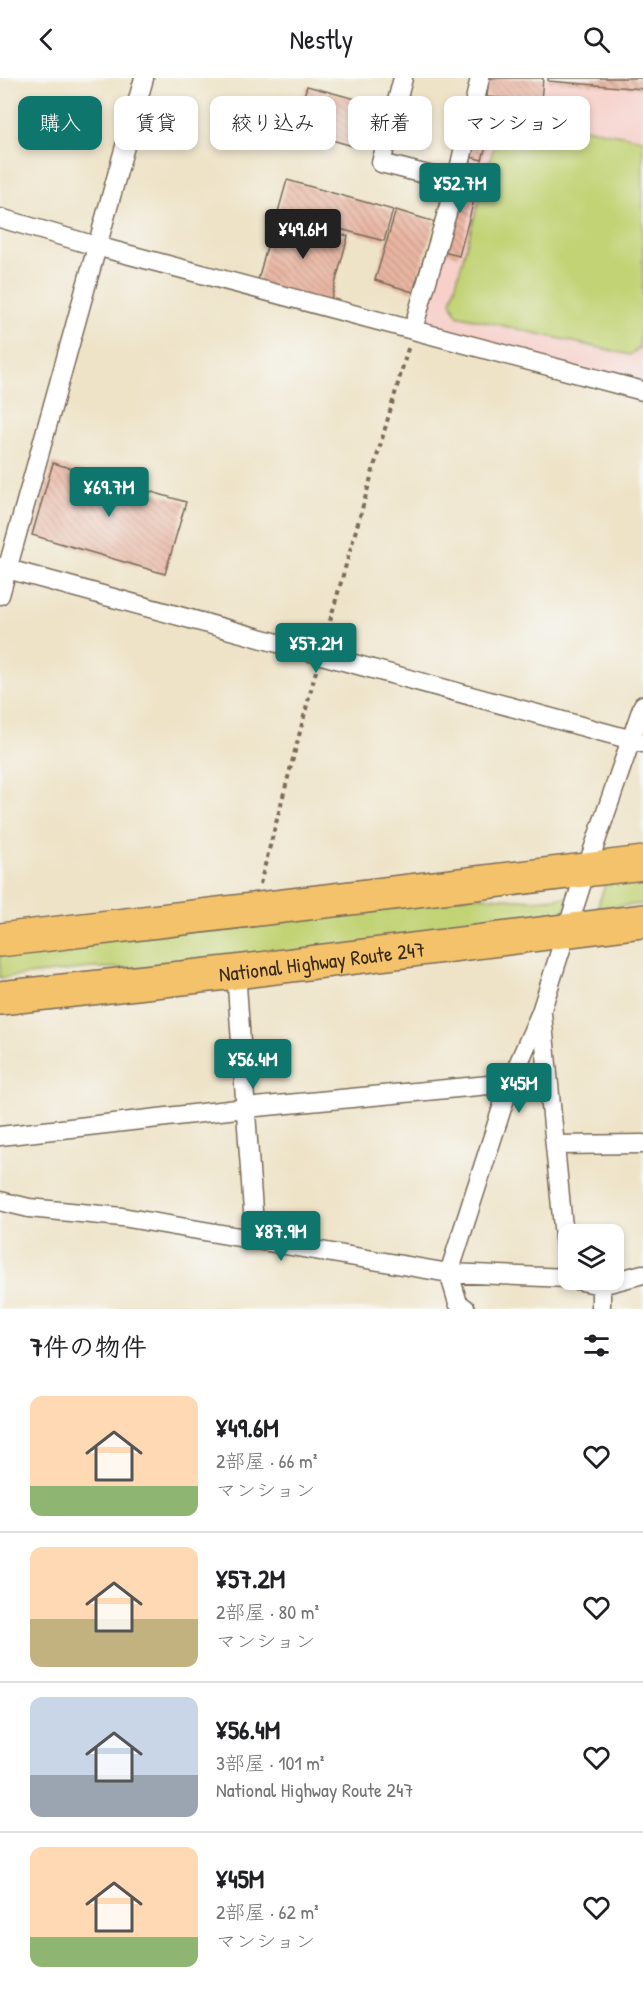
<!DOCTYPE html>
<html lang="ja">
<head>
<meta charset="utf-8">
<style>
	:root { --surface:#fff; --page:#f2f2f2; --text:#202124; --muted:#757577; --line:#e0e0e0; --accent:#0f766e }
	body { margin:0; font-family:"Patrick Hand","Klee One",sans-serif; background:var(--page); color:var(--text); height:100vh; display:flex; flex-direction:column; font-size:22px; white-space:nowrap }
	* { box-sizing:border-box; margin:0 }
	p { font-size:20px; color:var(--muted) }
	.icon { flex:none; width:33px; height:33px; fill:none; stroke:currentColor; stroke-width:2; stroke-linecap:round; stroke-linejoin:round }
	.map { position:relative; height:1231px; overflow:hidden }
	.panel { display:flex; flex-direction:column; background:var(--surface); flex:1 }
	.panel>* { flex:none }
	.guide { position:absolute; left:18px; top:18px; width:608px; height:54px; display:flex; gap:12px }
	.controls { position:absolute; left:558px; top:1146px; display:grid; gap:12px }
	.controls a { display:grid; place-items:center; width:66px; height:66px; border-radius:12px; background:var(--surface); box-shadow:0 3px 9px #0003; font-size:30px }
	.price { position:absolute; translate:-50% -51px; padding:0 14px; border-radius:6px; background:var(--accent); color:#fff; font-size:20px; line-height:39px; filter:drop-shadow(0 2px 3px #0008) }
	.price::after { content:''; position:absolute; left:50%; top:36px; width:18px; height:14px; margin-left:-9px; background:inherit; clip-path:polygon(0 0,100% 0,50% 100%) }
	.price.selected { background:#222; color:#fff }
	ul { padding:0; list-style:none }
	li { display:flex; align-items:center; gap:18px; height:150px; padding:0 30px }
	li+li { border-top:2px solid var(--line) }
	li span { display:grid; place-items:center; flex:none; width:168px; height:120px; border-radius:12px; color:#555 }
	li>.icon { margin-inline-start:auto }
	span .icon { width:72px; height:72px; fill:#fffc; stroke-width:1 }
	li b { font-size:26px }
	h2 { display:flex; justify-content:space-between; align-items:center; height:72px; padding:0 30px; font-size:26px }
	.pill { padding:0 21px; border-radius:12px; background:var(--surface); box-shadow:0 3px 9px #0003; font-size:21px; line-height:54px }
	.pill.selected { background:var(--accent); color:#fff }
	header { display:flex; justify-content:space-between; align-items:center; height:78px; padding:0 30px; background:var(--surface); font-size:27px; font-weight:600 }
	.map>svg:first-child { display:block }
	.built { fill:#f7d0ca }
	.grass { fill:#c2d376; stroke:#7e7e4a; stroke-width:1.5 }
	.building { fill:url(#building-back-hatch) }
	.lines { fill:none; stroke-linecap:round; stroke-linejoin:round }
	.street-casing { stroke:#7a6b59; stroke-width:21 }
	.highway-casing { stroke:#7a6b59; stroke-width:36 }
	.path { stroke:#7a6b59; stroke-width:4; stroke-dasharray:4.5 4.5; stroke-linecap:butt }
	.street { stroke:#fff; stroke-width:18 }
	.highway { stroke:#f3c26a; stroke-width:33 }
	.labels { text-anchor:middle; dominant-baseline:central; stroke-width:4.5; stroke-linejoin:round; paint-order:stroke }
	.street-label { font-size:21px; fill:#3b2a1e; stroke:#f6f6f2 }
</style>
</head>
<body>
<header><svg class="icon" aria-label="back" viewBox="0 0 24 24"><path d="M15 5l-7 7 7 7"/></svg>Nestly<svg class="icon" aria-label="search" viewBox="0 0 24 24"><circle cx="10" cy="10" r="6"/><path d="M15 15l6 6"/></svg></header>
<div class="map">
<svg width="643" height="1231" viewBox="0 0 643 1231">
	<defs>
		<pattern id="building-back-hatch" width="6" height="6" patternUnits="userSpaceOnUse" patternTransform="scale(1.5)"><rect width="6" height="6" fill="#eab6a3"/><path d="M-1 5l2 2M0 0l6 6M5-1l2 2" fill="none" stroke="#bf9484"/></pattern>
	</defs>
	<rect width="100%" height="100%" fill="#f6f6f2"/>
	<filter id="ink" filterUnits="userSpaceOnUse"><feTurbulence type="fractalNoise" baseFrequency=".0167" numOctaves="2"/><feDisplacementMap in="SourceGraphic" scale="12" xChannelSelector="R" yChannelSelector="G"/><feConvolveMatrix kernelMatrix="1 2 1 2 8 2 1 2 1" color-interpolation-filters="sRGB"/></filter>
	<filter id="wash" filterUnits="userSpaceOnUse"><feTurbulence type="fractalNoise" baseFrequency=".008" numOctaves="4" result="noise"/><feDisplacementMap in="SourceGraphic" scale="24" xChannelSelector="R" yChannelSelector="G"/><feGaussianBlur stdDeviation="1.35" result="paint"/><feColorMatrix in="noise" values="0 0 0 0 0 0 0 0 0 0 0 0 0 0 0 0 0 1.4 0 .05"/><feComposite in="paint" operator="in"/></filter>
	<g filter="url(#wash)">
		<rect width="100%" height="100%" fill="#eee3c7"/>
		<path class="built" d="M487 0H643V307L427 248 419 240Z"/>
		<path class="grass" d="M503 35 643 61V235L639 270 630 277 457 237 451 224Z
			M643 797V826L597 830 607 801Z
			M471 818 533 822 568 819 562 844 156 890H91L0 900V872Z"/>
		<g id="blocks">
			<path class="building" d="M489 0H543L541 23 487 19Z
				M548 0H643V11L548 3Z
				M307 8 363 23 356 69 294 51Z
				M479 33 495 37 482 82 467 78Z
				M461 95 480 100 459 178 440 173Z
				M287 102 393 132 384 163 278 134Z
				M396 132 435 144 413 214 375 202Z
				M275 139 348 158 330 225 257 206Z
				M53 385 186 424 165 496 32 457Z"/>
		</g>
	</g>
	<g filter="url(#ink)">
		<use href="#blocks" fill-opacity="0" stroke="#7a6b59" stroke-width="1.5"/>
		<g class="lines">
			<g class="street-casing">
				<path id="street" d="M403 0 381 85 456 104
					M0 140 96 168 643 313
					M413 251 456 104 480 0
					M0 489 643 665
					M0 517 144 0
					M236 894 255 1161
					M542 936 568 1200
					M0 1058 246 1030 510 1005
					M555 1067 643 1066
					M0 1123 29 1130 122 1139 449 1195 568 1200
					M576 1202 601 1207V1231
					M601 1207 643 1196
					M466 1231 458 1225 449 1195 510 1005 541 934 586 792 643 627"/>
			</g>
			<g class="highway-casing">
				<g id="highway">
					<path d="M0 862 643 785"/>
					<path id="s1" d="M0 920 236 894 643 843"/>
				</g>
			</g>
			<path class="path" d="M325 560 409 267
				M260 806 316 593"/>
			<use href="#street" class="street"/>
			<use href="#highway" class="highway"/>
		</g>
	</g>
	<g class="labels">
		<g class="street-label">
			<text stroke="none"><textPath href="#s1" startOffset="324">National Highway Route 247</textPath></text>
		</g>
	</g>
</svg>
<div class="controls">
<a><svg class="icon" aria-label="layers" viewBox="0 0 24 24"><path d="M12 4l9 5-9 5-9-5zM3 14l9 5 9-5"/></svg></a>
</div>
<b class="price" style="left:460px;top:136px">¥52.7M</b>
<b class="price selected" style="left:303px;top:182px">¥49.6M</b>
<b class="price" style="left:109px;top:440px">¥69.7M</b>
<b class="price" style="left:316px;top:596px">¥57.2M</b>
<b class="price" style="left:253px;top:1012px">¥56.4M</b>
<b class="price" style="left:519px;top:1036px">¥45M</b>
<b class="price" style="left:281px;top:1184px">¥87.9M</b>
<div class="guide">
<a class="pill selected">購入</a>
<a class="pill">賃貸</a>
<a class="pill">絞り込み</a>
<a class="pill">新着</a>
<a class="pill">マンション</a>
</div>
</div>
<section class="panel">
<h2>7件の物件<svg class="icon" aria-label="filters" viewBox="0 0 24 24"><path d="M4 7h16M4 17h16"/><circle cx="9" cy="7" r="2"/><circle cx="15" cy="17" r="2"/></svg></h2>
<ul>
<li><span style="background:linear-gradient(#ffd9b3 75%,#8fb573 0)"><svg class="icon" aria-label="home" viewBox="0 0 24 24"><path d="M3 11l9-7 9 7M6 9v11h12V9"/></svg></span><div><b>¥49.6M</b><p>2部屋 · 66 m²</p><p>マンション</p></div><svg class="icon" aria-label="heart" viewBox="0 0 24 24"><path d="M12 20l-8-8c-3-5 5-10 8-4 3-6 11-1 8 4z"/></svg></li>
<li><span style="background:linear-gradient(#ffd9b3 60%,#c2b280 0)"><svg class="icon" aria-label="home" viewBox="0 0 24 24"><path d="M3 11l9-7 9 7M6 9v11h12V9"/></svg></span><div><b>¥57.2M</b><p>2部屋 · 80 m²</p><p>マンション</p></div><svg class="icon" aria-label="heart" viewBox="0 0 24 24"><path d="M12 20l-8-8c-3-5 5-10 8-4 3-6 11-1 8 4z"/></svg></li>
<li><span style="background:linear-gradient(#c9d6e8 65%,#9aa5b1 0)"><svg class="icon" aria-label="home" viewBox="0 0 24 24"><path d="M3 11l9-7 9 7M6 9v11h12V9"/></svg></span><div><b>¥56.4M</b><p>3部屋 · 101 m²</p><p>National Highway Route 247</p></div><svg class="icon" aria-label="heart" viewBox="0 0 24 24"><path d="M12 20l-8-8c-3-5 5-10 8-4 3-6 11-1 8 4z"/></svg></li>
<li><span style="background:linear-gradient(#ffd9b3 75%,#8fb573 0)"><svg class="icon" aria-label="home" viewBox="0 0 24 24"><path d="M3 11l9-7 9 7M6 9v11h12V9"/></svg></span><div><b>¥45M</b><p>2部屋 · 62 m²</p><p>マンション</p></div><svg class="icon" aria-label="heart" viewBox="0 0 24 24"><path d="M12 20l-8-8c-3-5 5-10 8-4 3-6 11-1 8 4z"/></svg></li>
</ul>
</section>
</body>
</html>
